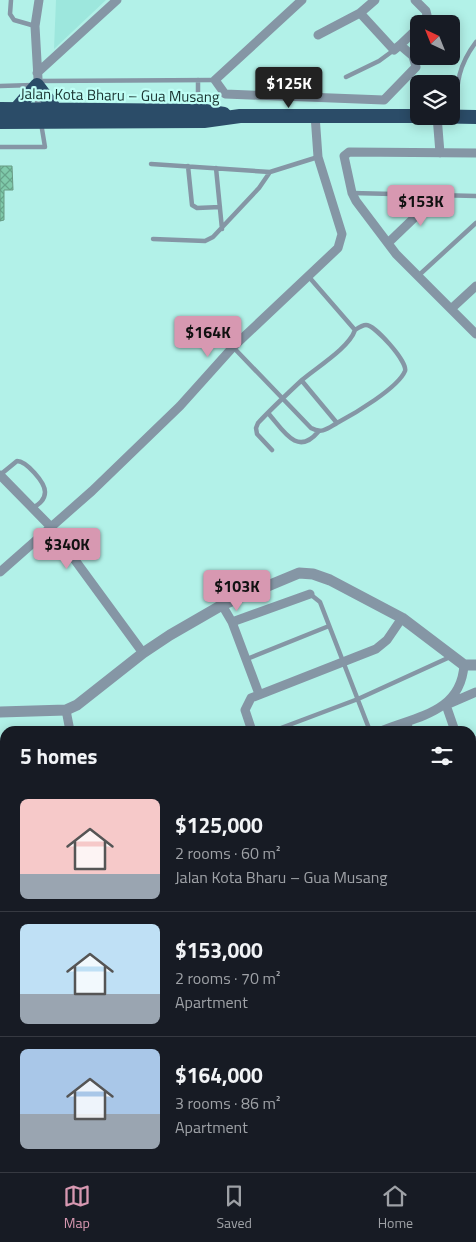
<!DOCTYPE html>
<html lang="en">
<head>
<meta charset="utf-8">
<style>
	:root { --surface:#171b24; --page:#242831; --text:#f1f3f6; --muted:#9ea1a6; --line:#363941; --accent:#d798b1 }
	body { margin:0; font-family:"Titillium Web",sans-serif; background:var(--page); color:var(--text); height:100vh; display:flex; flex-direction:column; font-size:19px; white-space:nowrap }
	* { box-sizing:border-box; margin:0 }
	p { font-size:16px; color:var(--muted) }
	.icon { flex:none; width:28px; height:28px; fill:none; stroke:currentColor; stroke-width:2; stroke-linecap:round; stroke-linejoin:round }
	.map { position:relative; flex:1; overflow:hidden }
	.panel { position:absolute; left:0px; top:726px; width:476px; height:446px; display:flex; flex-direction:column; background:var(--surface); border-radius:15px 15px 0 0; box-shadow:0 2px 12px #0003 }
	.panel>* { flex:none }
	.needle { width:32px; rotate:317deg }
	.controls { position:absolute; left:410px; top:15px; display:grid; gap:10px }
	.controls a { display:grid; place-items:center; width:50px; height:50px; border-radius:8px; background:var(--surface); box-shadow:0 2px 12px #0003; font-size:25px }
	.price { position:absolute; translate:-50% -42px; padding:0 11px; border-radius:5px; background:var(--accent); color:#111; font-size:16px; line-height:32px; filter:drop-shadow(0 1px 2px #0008) }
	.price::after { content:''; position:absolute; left:50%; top:30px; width:15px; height:11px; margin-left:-8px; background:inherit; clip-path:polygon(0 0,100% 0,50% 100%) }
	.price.current { background:#222; color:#fff }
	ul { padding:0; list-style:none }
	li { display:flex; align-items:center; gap:15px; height:125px; padding:0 20px }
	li+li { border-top:1px solid var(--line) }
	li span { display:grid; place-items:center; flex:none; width:140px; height:100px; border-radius:8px; color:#555 }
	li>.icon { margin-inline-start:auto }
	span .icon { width:60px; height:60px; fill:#fffc; stroke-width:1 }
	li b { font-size:21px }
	h2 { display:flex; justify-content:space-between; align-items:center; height:60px; padding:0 20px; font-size:21px }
	.tab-bar { display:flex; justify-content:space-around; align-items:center; height:70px; border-top:1px solid var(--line); background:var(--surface); font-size:14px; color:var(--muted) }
	.tab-bar a { display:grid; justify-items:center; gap:2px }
	.tab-bar .current { color:var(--accent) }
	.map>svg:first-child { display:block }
	.built { fill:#9de7dd }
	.building { fill:url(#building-cross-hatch); stroke:#689b84 }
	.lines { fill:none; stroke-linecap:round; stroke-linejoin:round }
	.service { stroke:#8596a5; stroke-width:4.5 }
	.minor { stroke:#8596a5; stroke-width:9 }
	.tertiary { stroke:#8596a5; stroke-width:11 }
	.trunk { stroke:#2b4c68; stroke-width:14 }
	.rail-casing { stroke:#32524e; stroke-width:4.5 }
	.rail { stroke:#bffef5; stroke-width:2.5; stroke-dasharray:8; stroke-linecap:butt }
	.labels { text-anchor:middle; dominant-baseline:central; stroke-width:4.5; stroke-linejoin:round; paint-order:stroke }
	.street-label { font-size:15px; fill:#18322f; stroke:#bffef5 }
</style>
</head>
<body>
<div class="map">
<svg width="476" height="1172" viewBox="0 0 476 1172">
	<defs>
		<pattern id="building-cross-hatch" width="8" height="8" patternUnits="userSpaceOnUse" patternTransform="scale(1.25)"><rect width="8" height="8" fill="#7fcaaa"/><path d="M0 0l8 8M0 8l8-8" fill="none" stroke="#67a58b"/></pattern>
	</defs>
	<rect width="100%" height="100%" fill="#b2f1e8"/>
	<path class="built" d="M56 0H106L54 49Z
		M0 1047 5 1049V1168H305L315 1172H0Z"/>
	<path class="building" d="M0 166H12L13 190H4V220L0 221Z
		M0 1108 5 1113V1168H56L61 1172H4L0 1168Z
		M105 1168H126L131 1172H111Z
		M129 1168H158L154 1172H134Z
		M163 1168H190L186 1172H159Z
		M207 1168H230L235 1172H203Z"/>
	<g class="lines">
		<path class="service" d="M11 0 10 14 14 20 35 26
			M346 77 379 61 394 50
			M198 80V109
			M38 81 215 80
			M0 86 33 85
			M455 115C457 85 457 67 476 42
			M0 147H45L41 123
			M151 164 270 172 318 157
			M188 166 192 205 197 208 220 207
			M216 168 222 229
			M352 193 476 196
			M153 239 205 241 213 237 259 188 270 172
			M418 276 476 223
			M309 277 355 330
			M233 347 311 428C322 434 327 429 337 423
			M268 413C283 430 297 457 318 432
			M272 450 257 434 256 428 258 423C272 408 287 394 302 380 317 367 349 348 355 330 358 328 363 325 366 325 375 325 408 362 405 371 398 388 354 414 337 423L302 381
			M0 475 17 461C26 461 45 482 45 492 45 500 39 504 33 508
			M310 594 320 602 370 731
			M247 659 329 626
			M408 721 412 731
			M273 731 358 699 450 657
			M471 740 476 738
			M471 871 476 882
			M0 1078 5 1080
			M4 1109H5
			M255 1168 261 1172"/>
		<path class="minor" d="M39 0 35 26 40 114
			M302 0 215 80 225 94 384 100 416 67 413 56 400 45 419 27
			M415 0 426 11 427 15 422 24
			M360 13 394 50 400 45
			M318 35 360 13 375 0
			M37 73 117 0
			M437 116 440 153
			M476 153 349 152 344 156 352 193 356 201 396 254 476 334
			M388 243 438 195
			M451 309 476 286
			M0 475 50 526 143 653
			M0 572 92 491 180 406 233 347 338 248 342 234 318 157 315 115
			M222 605 232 622 259 694
			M232 622 310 594
			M66 710 70 731
			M252 731 245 710 251 698 376 649 387 640 402 618
			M381 731C418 716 461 712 464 665
			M455 731 446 705 476 692
			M471 771 476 782
			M471 910 476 907
			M0 966 5 968
			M0 993 5 995
			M471 1001 476 999
			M446 1168 458 1172"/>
		<path class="tertiary" d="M0 712 66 710 77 705 143 653 170 635 222 605 299 573 313 574 330 580 402 618 464 665H476"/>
		<path class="trunk" d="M0 109 205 111 224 114
			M16 109 37 85 55 109
			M422 116 476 117
			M0 122 204 121 240 116H419"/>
		<g class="rail-casing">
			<path id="rail" d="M0 975 5 977
				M466 1168 476 1171"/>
		</g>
		<use href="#rail" class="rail"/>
	</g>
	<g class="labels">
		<g class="street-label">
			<text transform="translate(120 95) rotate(1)">Jalan Kota Bharu – Gua Musang</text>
		</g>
	</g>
</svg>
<div class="controls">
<a><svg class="needle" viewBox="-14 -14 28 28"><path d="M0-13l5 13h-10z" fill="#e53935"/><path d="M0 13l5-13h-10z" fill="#9ea1a6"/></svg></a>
<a><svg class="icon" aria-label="layers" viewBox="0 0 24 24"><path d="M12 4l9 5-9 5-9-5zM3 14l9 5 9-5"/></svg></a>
</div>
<b class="price current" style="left:289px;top:109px">$125K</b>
<b class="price" style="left:421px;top:227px">$153K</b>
<b class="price" style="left:208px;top:358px">$164K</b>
<b class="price" style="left:67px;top:570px">$340K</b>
<b class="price" style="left:237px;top:612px">$103K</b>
<section class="panel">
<h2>5 homes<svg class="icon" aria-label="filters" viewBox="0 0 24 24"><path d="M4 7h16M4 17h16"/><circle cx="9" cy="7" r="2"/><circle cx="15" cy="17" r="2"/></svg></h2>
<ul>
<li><span style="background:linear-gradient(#f6c9c9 75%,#9aa5b1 0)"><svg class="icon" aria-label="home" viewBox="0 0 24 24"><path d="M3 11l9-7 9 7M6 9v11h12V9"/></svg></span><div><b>$125,000</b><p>2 rooms · 60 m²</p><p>Jalan Kota Bharu – Gua Musang</p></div></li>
<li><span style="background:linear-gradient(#bfe0f5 70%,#9aa5b1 0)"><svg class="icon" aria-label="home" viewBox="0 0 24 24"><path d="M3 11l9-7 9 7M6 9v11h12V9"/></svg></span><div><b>$153,000</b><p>2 rooms · 70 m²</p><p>Apartment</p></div></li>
<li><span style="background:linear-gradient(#a9c7e8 65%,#9aa5b1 0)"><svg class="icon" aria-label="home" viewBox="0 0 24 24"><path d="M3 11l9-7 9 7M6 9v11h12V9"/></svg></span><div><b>$164,000</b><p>3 rooms · 86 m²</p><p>Apartment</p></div></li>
</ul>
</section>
</div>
<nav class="tab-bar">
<a class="current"><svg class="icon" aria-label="map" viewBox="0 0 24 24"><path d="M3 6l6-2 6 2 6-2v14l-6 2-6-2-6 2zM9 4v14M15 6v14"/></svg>Map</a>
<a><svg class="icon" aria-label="saved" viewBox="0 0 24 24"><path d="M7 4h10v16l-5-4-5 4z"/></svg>Saved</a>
<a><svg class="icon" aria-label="home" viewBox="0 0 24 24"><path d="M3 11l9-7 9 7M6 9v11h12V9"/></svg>Home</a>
</nav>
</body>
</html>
